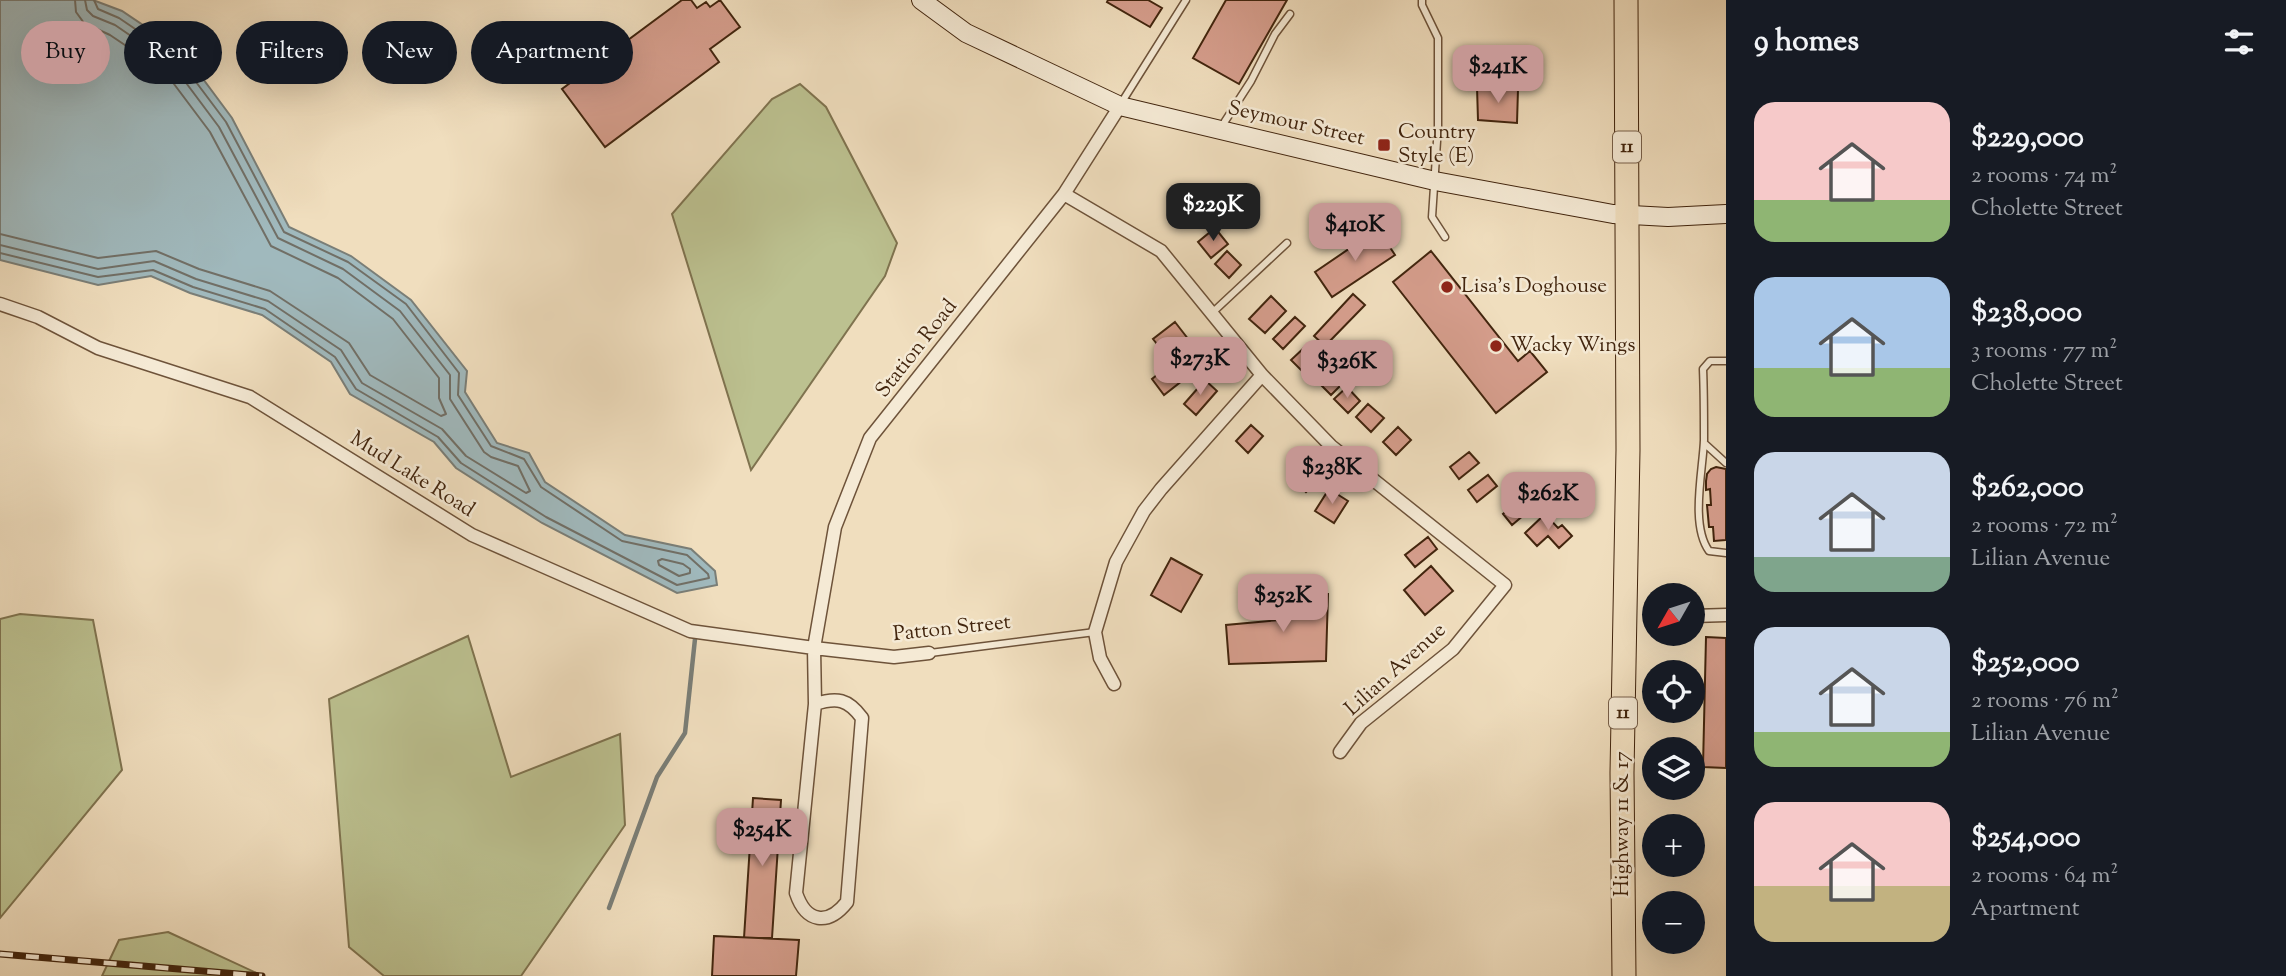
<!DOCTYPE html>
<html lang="en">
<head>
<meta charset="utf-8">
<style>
	:root { --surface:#171b24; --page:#242831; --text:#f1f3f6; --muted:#9ea1a6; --accent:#c59692 }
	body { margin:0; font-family:"Sorts Mill Goudy",serif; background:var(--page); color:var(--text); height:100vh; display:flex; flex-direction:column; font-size:26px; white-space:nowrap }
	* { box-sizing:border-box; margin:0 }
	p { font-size:23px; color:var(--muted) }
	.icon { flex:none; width:38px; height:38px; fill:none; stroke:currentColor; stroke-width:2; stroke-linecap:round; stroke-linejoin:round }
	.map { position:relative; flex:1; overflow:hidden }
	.drawer { display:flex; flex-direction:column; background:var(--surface); width:560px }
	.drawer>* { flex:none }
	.top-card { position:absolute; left:21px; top:21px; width:665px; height:63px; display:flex; gap:14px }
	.needle { width:46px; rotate:231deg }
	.fabs { position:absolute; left:1642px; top:583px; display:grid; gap:14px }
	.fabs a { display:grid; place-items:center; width:63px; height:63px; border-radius:50%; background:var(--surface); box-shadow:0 7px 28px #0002; font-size:35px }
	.price { position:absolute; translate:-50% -60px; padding:0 16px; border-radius:14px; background:var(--accent); color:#111; font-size:23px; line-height:46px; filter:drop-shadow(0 2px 4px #0008) }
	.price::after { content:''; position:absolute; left:50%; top:42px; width:21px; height:16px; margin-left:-10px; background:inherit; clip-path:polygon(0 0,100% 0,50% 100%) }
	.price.active { background:#222; color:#fff }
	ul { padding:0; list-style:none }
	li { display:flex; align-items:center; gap:21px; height:175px; padding:0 28px }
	li span { display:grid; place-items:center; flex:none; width:196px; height:140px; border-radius:21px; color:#555 }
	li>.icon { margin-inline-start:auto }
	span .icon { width:84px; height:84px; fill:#fffc; stroke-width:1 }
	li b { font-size:30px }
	h2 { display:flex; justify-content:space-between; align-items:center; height:84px; padding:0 28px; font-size:30px }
	.pill { padding:0 24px; border-radius:32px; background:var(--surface); box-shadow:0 7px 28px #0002; font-size:24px; line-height:63px }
	.pill.active { background:var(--accent); color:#111 }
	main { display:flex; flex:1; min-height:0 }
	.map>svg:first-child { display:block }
	.green { fill:#bcc190; stroke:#7f734f; stroke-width:2 }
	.water { fill:#a0b9bd; stroke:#7a7e77; stroke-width:2 }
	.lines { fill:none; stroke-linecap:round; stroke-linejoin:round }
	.shore { stroke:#716f66; stroke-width:2 }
	.stream { stroke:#7a7e77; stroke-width:4.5 }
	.building { fill:#d69e8d; stroke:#42250e; stroke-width:2 }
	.lane-casing { stroke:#6e533a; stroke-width:9 }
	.street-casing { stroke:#6e533a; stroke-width:15 }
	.secondary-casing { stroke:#42250e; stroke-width:20 }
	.highway-casing { stroke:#42250e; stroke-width:25 }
	.lane { stroke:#f5ead5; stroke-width:6 }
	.street { stroke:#f5ead5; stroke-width:12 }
	.secondary { stroke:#f5ead5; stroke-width:18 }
	.highway { stroke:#f0debe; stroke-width:23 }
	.rail-casing { stroke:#42250e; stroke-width:7 }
	.rail { stroke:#f5ead5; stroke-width:4.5; stroke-dasharray:13; stroke-linecap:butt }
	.poi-dot { fill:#8f2418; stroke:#f5ead5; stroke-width:2.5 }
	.labels { text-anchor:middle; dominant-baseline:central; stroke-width:5; stroke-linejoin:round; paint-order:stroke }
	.shield { fill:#f5ead5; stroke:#78604a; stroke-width:2 }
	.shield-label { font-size:19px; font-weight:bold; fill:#42250e }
	.street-label { font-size:21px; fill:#42250e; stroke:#f5ead5 }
	.poi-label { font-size:21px; fill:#42250e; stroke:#f5ead5; text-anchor:start }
</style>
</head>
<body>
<main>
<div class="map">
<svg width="1726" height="976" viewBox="0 0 1726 976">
	<rect width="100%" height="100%" fill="#f0debe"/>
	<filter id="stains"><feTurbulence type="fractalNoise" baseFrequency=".00286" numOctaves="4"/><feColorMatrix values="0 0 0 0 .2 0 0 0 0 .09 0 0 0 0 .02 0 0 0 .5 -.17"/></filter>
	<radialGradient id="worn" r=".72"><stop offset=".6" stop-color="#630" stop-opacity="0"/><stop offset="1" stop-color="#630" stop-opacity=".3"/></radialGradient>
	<path class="green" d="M800 84 826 107 897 243 885 276 751 470 672 214 772 99Z
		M20 614 93 620 122 770 0 918V619Z
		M468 636 511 777 620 734 625 825 521 976H384L349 947 329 699Z
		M168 932 263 976H102L119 940Z"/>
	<path class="water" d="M0 0H93L122 11 183 52 232 118 289 227 351 256 411 300 467 371 465 392 497 443 529 453 545 482 625 535 691 549 715 571 717 585 677 593 542 523 456 468 434 442 350 394 331 362 262 315 190 293 151 276 98 285 0 260Z"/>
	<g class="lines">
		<path class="shore" d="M0 234 98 258 156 251 199 269 270 291 349 343 370 375 441 416 446 414 439 398V378L393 319 338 278 271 246 210 132 165 72 110 35 84 23 76 12 75 0
			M0 245 98 269 154 261 196 279 268 301 341 350 362 383 442 429 466 456 526 493 530 491 518 466 491 457 484 452 450 399V375L400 311 343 269 278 238 219 127 172 64 115 25 93 16 87 10 85 0
			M0 253 98 277 153 270 193 287 265 309 335 357 356 389 438 437 461 463 546 517 677 585 709 578 708 574 687 555 622 541 541 487 524 459 491 446 458 395 459 373 406 304 348 262 284 232 226 122 178 58 119 18 98 9 94 0
			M662 559 683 564 690 569V573L679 576 659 565 658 561Z"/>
		<path class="stream" d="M609 908 657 777 685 733 695 639"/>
	</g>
	<path class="building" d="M682 0H691L697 8 706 2 710 7 720 0 740 27 710 49 719 62 605 147 562 89Z
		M1108 0H1148L1162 8 1150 27 1107 2Z
		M1226 0H1287L1239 84 1193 58Z
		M1477 87 1518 89 1517 123 1478 120Z
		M1215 228 1228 244 1211 258 1198 242Z
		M1378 229 1395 255 1332 297 1315 272Z
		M1227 251 1241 265 1229 278 1215 264Z
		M1431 251 1518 361 1530 351 1547 372 1496 413 1393 282Z
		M1353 294 1365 305 1325 346 1314 336Z
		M1271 296 1286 311 1265 333 1249 319Z
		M1295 317 1305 326 1283 349 1273 339Z
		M1175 322 1206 362 1164 395 1152 379 1172 363 1153 339Z
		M1306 346 1317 358 1302 371 1291 360Z
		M1327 367 1343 383 1331 395 1315 379Z
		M1205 380 1217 391 1196 415 1184 404Z
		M1347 387 1360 401 1348 413 1334 399Z
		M1368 404 1384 418 1371 432 1356 417Z
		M1251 425 1263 436 1248 453 1236 441Z
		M1398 427 1411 440 1396 455 1383 442Z
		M1469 452 1479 463 1459 479 1450 467Z
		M1304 465 1318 480 1306 492 1291 477Z
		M1716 467 1726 469V540L1714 541 1713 527H1709L1707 505H1711L1710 489 1706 490V481L1707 474 1711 469Z
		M1488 475 1497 486 1477 502 1468 490Z
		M1329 489 1348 501 1334 523 1315 511Z
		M1522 498 1531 509 1512 525 1503 514Z
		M1545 514 1558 528 1562 525 1572 536 1559 548 1548 536 1537 546 1525 533Z
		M1428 537 1437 549 1415 567 1405 555Z
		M1171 558 1202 575 1181 612 1151 595Z
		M1431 566 1453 591 1425 615 1404 590Z
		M1328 594 1326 661 1229 664 1226 625 1279 620 1277 598Z
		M1706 637 1726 638V768L1703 767Z
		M753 798 781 800 772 938H744Z
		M714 936 799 940 796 976H712Z"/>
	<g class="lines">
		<g class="lane-casing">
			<path id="lane" d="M1422 0V5L1438 38V126L1432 217 1445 237
				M1120 105 1186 0
				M1220 129 1251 81 1275 34 1290 14
				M1212 313 1287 243
				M1726 361H1710L1703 369C1704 392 1704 416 1704 440 1703 470 1690 525 1709 551L1726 553
				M1704 443 1726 463
				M930 653 1095 632"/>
		</g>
		<g class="street-casing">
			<path id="street" d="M1064 194 1161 251 1262 375 1331 446 1505 585 1453 649 1361 723 1340 752
				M0 304 38 317 98 348 250 397 472 535 690 631 814 648 894 657 929 653
				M1693 616 1726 615
				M1114 684 1100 658 1095 632 1116 562 1144 511 1161 489 1262 375
				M815 704C837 697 848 699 862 718L847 902C828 926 806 923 796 893L815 704 814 648 835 527 870 438 1064 194 1120 106"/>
		</g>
		<g class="secondary-casing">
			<path id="secondary" d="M921 0 966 33 1120 106 1435 181 1613 214 1668 217 1726 214"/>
		</g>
		<g class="highway-casing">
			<path id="highway" d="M1624 976 1622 773 1628 450 1626 0"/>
		</g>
		<use href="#lane" class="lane"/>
		<use href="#street" class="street"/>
		<use href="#secondary" class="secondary"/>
		<use href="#highway" class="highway"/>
		<g class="rail-casing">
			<path id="rail" d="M0 954 262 976"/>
		</g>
		<use href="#rail" class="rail"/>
	</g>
	<g class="poi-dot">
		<rect x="1377" y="138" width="14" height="14" rx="3.5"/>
		<circle cx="1447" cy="287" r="7"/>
		<circle cx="1496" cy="346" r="7"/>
	</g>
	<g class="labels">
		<g class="shield">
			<rect x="1613" y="131.5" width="28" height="31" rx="5"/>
			<rect x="1609" y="697.5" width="28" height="31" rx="5"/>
		</g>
		<g class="shield-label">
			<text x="1627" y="147">11</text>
			<text x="1623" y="713">11</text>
		</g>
		<g class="street-label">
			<text transform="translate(1296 124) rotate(13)">Seymour Street</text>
			<text transform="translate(917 349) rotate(-52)">Station Road</text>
			<text transform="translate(412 475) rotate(32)">Mud Lake Road</text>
			<text transform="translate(952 629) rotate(-6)">Patton Street</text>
			<text transform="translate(1396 670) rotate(-42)">Lilian Avenue</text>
			<text transform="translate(1623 824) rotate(-90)">Highway 11 &amp; 17</text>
		</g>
		<g class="poi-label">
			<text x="1398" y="133">Country<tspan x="1398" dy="24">Style (E)</tspan></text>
			<text x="1461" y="287">Lisa's Doghouse</text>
			<text x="1510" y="346">Wacky Wings</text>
		</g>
	</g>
	<rect width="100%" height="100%" filter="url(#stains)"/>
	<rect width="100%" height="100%" fill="url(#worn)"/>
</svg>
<div class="fabs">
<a><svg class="needle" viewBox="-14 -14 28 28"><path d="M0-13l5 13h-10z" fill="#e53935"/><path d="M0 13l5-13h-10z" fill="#9ea1a6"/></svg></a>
<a><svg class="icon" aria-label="locate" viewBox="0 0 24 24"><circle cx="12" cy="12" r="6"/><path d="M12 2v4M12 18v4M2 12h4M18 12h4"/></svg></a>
<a><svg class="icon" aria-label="layers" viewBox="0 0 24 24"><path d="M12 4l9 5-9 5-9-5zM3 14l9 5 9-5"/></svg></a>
<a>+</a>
<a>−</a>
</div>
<b class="price" style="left:1498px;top:105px">$241K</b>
<b class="price active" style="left:1213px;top:243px">$229K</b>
<b class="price" style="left:1355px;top:263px">$410K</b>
<b class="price" style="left:1200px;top:397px">$273K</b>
<b class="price" style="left:1347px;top:400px">$326K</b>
<b class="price" style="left:1332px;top:506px">$238K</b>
<b class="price" style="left:1548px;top:532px">$262K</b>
<b class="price" style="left:1283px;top:634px">$252K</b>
<b class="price" style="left:762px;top:868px">$254K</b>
<div class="top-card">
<a class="pill active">Buy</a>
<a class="pill">Rent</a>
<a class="pill">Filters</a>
<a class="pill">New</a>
<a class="pill">Apartment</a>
</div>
</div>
<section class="drawer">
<h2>9 homes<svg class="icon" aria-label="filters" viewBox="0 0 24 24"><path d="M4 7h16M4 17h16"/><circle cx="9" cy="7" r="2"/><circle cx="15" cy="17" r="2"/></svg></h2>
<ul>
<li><span style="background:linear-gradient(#f6c9c9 70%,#8fb573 0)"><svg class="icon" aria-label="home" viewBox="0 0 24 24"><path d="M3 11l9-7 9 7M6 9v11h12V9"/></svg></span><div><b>$229,000</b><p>2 rooms · 74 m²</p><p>Cholette Street</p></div></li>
<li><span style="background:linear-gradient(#a9c7e8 65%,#8fb573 0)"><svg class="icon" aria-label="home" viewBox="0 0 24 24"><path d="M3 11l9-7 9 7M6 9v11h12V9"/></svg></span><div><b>$238,000</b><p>3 rooms · 77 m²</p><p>Cholette Street</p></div></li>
<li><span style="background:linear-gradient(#c9d6e8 75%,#7fa58c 0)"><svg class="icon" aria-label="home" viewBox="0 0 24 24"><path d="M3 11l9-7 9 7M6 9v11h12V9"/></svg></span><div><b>$262,000</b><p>2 rooms · 72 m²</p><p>Lilian Avenue</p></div></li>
<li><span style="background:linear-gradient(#c9d6e8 75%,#8fb573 0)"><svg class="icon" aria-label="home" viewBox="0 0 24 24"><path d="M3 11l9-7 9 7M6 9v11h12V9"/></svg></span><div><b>$252,000</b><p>2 rooms · 76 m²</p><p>Lilian Avenue</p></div></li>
<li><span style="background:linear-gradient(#f6c9c9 60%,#c2b280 0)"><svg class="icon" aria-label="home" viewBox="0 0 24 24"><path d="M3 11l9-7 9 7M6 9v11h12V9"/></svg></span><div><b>$254,000</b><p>2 rooms · 64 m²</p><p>Apartment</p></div></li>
</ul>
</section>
</main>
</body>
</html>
